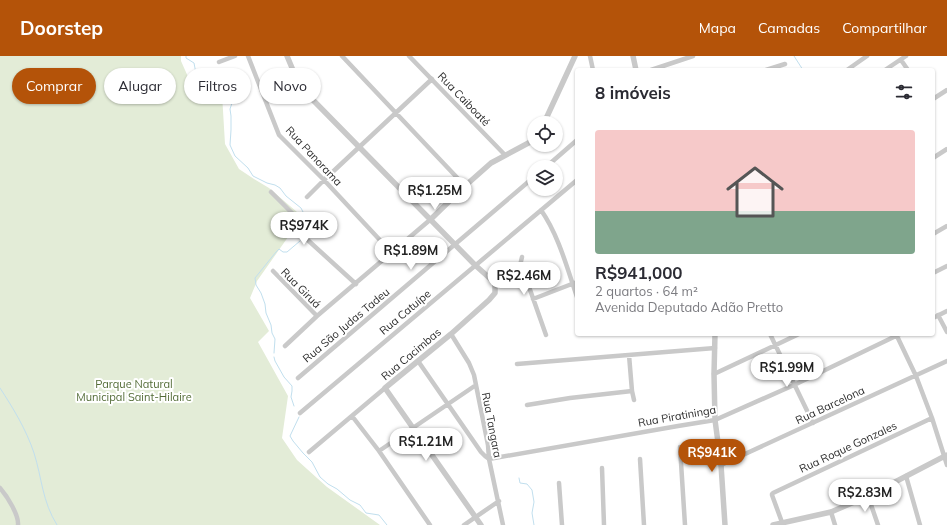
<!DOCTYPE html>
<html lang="pt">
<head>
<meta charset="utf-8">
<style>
	:root { --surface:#fff; --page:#f7f7f7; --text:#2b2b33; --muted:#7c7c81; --line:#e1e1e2; --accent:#b45309 }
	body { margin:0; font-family:Mulish,sans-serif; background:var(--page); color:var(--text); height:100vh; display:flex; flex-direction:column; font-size:15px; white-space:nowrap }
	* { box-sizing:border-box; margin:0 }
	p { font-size:13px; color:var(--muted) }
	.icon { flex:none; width:22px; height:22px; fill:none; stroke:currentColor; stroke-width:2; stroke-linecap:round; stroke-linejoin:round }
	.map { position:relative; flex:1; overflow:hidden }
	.side { position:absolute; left:575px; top:12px; width:360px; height:268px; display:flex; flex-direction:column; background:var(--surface); border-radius:4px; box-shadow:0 1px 3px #0004 }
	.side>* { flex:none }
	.hud { position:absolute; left:12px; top:12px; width:380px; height:36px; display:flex; gap:8px }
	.buttons { position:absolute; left:527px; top:60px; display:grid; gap:8px }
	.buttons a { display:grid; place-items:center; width:36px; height:36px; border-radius:50%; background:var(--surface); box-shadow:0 1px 3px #0004; font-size:20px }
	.price { position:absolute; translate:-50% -34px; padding:0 9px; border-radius:14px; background:#fff; color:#222; font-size:13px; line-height:26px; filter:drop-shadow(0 1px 2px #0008) }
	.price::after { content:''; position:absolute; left:50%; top:24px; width:12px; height:9px; margin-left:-6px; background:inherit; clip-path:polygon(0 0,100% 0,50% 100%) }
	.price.active { background:var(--accent); color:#fff }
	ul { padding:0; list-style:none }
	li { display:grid; align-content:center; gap:8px; height:212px; padding:0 20px }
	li+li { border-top:1px solid var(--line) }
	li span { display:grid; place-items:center; height:124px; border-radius:4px; color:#555 }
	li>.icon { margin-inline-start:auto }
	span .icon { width:72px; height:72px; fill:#fffc; stroke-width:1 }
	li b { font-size:17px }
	h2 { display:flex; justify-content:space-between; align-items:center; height:48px; padding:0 20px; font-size:17px }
	.chip { padding:0 14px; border-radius:18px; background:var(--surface); box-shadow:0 1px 3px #0004; font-size:14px; line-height:36px }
	.chip.active { background:var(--accent); color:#fff }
	header { display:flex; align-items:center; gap:24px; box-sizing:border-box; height:56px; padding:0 20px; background:var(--accent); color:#fff }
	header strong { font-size:19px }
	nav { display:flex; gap:22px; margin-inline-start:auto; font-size:14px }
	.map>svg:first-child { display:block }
	.green { fill:#e3ecd7 }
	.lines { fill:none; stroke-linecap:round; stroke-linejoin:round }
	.stream { stroke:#c1dfee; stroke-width:1 }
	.minor { stroke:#c9c9c9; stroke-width:4.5 }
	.tertiary { stroke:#c9c9c9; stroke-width:5.5 }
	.labels { text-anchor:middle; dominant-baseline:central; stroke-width:4; stroke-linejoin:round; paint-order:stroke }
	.street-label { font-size:11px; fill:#2c2c2c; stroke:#fff }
	.park-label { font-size:11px; fill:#526b36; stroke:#fff }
</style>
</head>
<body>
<header>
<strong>Doorstep</strong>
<nav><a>Mapa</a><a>Camadas</a><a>Compartilhar</a></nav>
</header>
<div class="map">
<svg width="947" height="469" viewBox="0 0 947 469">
	<rect width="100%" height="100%" fill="#fff"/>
	<path class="green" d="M0 0H181V5L189 23 206 36 222 38 225 88 239 113 254 123 269 132 297 156 293 174 257 225 250 242 269 275 258 286 288 340 282 382 297 404 327 431 380 469H0Z"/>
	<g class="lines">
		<path class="stream" d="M186 0V2L194 7 197 23 202 29C211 31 220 28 228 31L232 39 233 44 230 53 231 60V74L230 89 235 100 248 112 253 120 267 127 275 129 280 132 286 140 301 152 306 162 304 178
			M794 0 803 14
			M274 297 275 283 272 277 271 269 266 257 265 248 261 237 256 229 255 222 276 196 279 193 283 196H287L300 185
			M274 301 275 305 284 321 292 330V335L291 341 294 350
			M0 332C13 352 26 373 34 397 42 422 42 445 57 469
			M299 361 290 380 293 385 303 397 312 406 320 421 328 428 337 433 350 444 360 449 366 457 379 459 387 469
			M519 422 520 427 527 428 532 434 534 446 532 457 534 469"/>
		<path class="minor" d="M248 0 279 79 324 124 392 197
			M342 0 465 130
			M409 0 505 99
			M590 0 593 14
			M901 4 908 14
			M219 6 235 0
			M651 14 693 0
			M766 14 785 8
			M847 14 867 0
			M885 14 906 0
			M933 43 947 34
			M933 102 947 93
			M546 111 577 84
			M271 136 295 160C296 166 295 172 300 177L356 228
			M307 141 324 124 432 23
			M541 154C559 180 567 212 577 241
			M933 178 947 170
			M522 201 519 214 523 217 528 228 546 279
			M273 215 317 260
			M933 217 947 210
			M495 229 512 217 519 214
			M533 243 577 226
			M938 259 947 276
			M933 262 947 255
			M451 278 469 307 474 319 488 389 489 403 503 469
			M770 278 813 367
			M896 278 916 320 932 362 947 409
			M285 290 317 260 431 163
			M629 299 632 335 634 344
			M418 305 481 396 485 400 489 403 678 370 715 364 794 329 900 278
			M517 308 715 292
			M714 318 799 278
			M298 322 534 121
			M527 349 570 342 632 335
			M300 357 577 124
			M352 360 379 395 430 469
			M680 391 685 469
			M379 395 476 329
			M309 396 385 332
			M640 403 644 469
			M721 409 947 305
			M602 412 604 469
			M906 420 920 469
			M559 427 562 469
			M0 432C7 440 19 459 18 469
			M868 440 878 469
			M831 456 835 469
			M464 469 499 445
			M783 469 772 439V438L773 437 932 362"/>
		<path class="tertiary" d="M287 0 295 19 312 43 475 209 494 226 495 229V237L489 244 451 278 385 332 481 469
			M633 0 636 14
			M544 67 575 0
			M431 163 465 130 491 107 534 84
			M715 278 714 318 715 364 721 409 725 469
			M773 469 831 456 868 440 947 399"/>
	</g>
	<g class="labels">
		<g class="street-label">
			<text transform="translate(464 43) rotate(46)">Rua Caiboaté</text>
			<text transform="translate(314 100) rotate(47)">Rua Panorama</text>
			<text transform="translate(301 232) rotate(45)">Rua Giruá</text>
			<text transform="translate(405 256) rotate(-40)">Rua Catuípe</text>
			<text transform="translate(346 269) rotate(-40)">Rua São Judas Tadeu</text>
			<text transform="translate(411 298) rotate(-40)">Rua Cacimbas</text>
			<text transform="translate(830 349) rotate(-25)">Rua Barcelona</text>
			<text transform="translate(677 360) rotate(-10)">Rua Piratininga</text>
			<text transform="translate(492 369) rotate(79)">Rua Tangara</text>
			<text transform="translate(848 391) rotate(-25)">Rua Roque Gonzales</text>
		</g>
		<g class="park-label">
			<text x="134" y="328">Parque Natural<tspan x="134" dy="13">Municipal Saint-Hilaire</tspan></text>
		</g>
	</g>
</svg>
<div class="buttons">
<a><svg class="icon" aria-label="locate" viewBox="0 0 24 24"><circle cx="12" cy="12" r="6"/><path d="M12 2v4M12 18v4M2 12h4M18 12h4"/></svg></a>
<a><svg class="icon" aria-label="layers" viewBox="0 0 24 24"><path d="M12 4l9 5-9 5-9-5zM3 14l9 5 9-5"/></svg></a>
</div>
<b class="price" style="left:435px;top:155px">R$1.25M</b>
<b class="price" style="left:304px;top:190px">R$974K</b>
<b class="price" style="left:411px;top:215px">R$1.89M</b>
<b class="price" style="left:524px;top:240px">R$2.46M</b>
<b class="price" style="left:787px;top:332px">R$1.99M</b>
<b class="price" style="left:426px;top:406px">R$1.21M</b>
<b class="price active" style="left:712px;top:417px">R$941K</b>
<b class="price" style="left:865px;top:457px">R$2.83M</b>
<div class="hud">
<a class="chip active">Comprar</a>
<a class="chip">Alugar</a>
<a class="chip">Filtros</a>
<a class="chip">Novo</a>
</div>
<section class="side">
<h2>8 imóveis<svg class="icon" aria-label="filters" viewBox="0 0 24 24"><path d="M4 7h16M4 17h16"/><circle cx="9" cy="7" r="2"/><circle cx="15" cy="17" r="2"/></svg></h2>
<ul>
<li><span style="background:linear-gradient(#f6c9c9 65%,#7fa58c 0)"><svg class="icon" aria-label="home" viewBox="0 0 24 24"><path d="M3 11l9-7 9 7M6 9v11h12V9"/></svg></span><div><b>R$941,000</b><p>2 quartos · 64 m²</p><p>Avenida Deputado Adão Pretto</p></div></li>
</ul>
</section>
</div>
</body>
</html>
